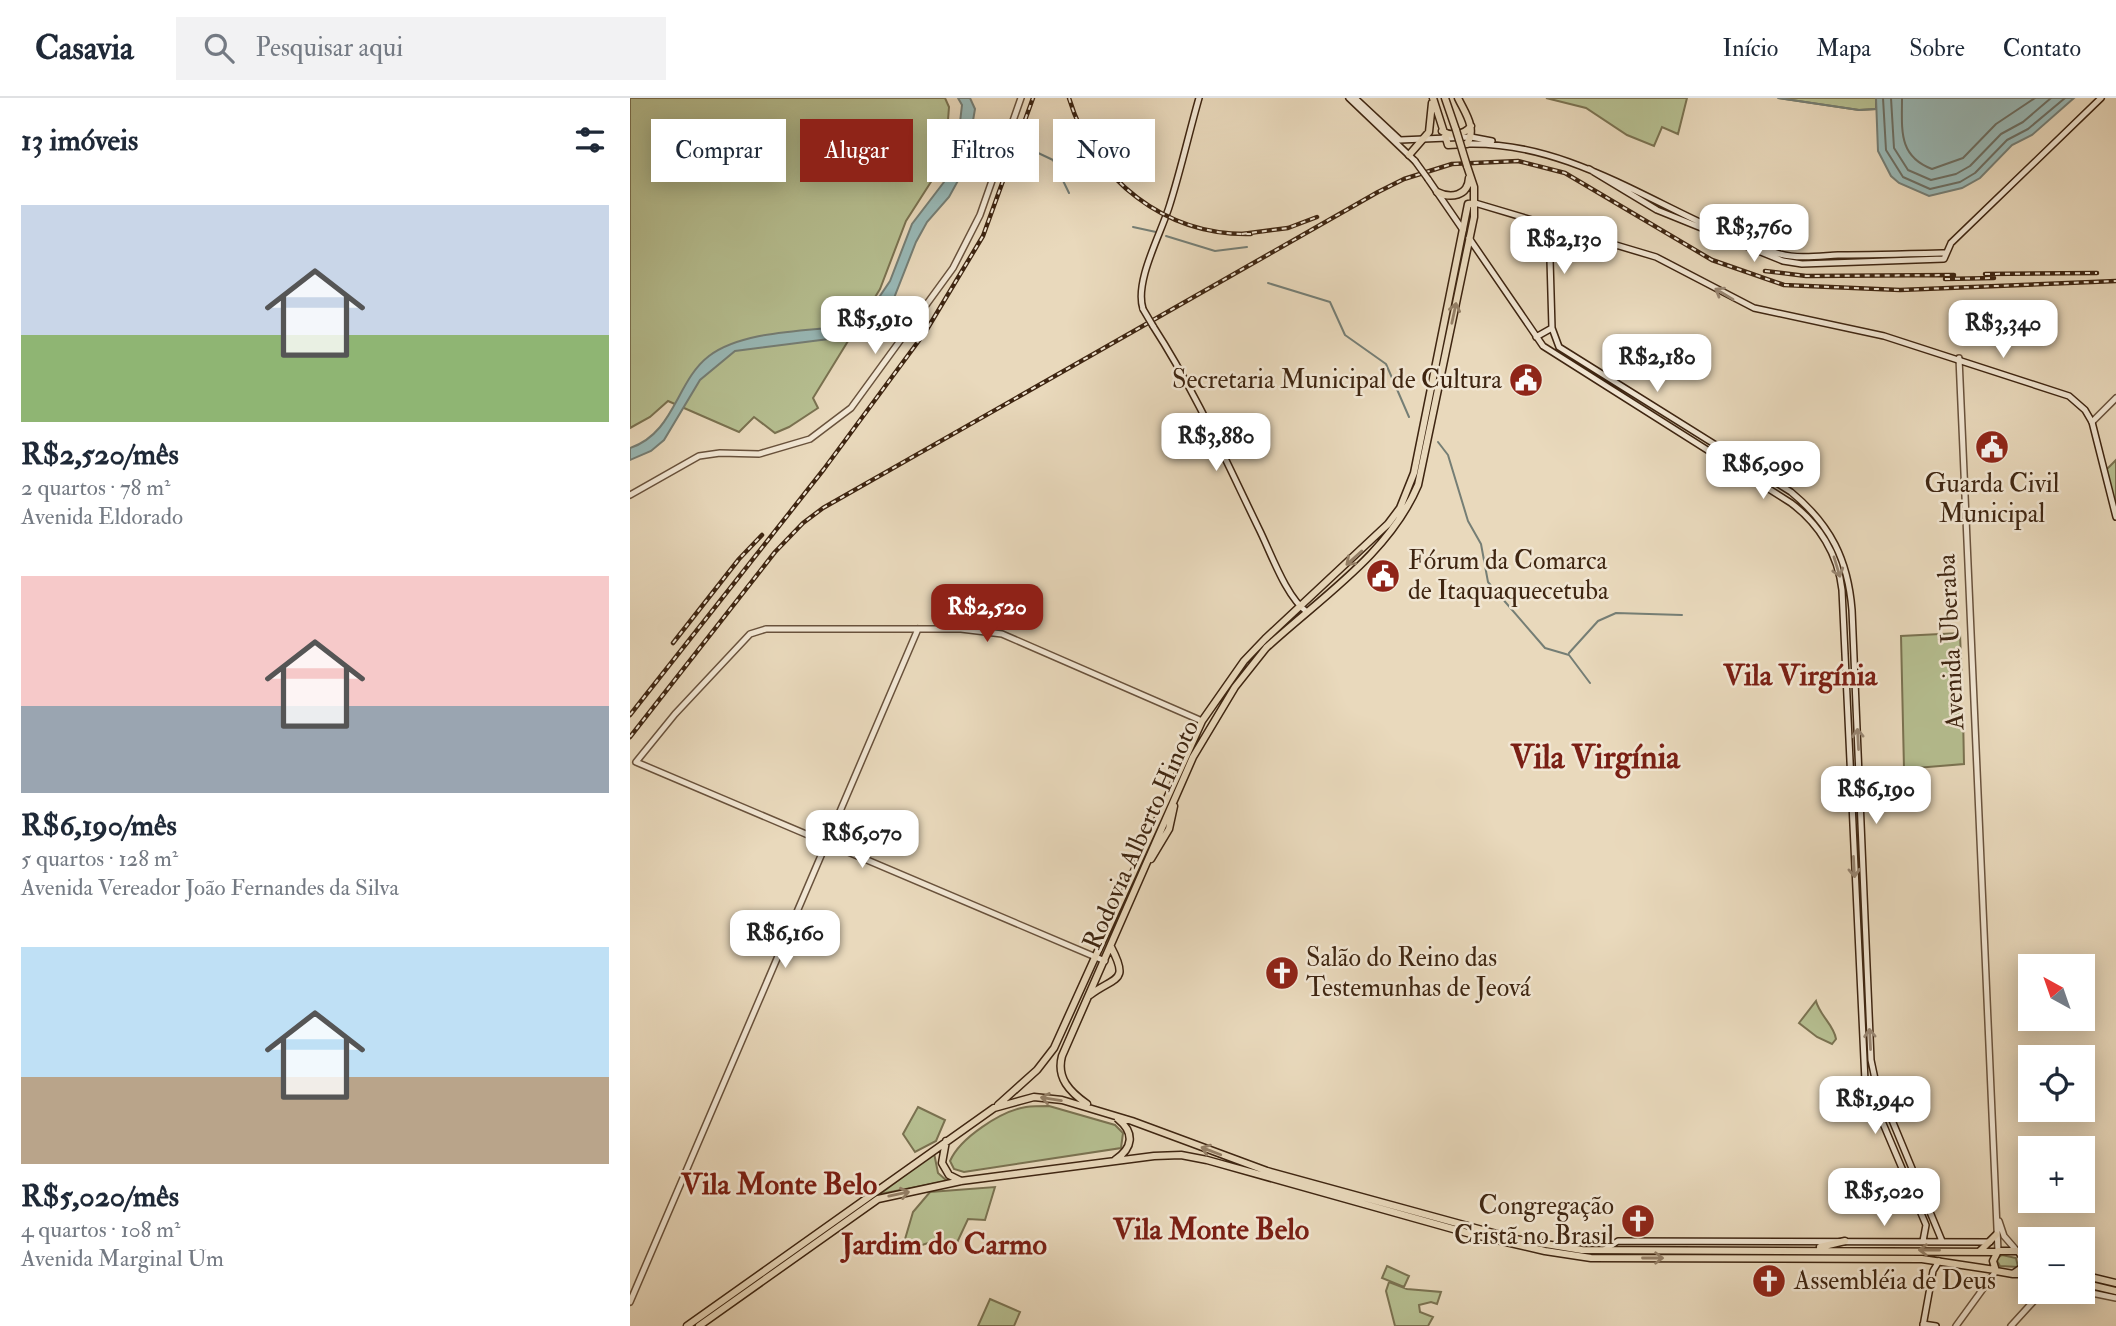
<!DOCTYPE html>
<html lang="pt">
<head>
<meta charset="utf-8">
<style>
	:root { --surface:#fff; --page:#f2f2f3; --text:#1f2937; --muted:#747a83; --line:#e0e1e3; --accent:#8f2418 }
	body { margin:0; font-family:"IM FELL Double Pica",serif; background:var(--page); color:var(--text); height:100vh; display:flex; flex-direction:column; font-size:26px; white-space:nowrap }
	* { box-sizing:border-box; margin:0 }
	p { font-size:23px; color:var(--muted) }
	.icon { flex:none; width:38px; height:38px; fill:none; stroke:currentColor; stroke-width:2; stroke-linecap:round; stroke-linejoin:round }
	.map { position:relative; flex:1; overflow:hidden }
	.panel { display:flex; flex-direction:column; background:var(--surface); width:630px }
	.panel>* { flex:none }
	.guide { position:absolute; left:21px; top:21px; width:665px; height:63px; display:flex; gap:14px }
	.needle { width:46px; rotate:320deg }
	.fabs { position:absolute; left:1388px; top:856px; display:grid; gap:14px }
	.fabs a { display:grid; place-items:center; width:77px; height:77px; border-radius:0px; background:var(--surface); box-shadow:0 4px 18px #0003; font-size:35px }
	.price { position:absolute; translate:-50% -60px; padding:0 16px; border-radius:14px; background:#fff; color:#222; font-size:23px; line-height:46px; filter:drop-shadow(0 2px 4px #0008) }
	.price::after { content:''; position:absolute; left:50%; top:42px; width:21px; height:16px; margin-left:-10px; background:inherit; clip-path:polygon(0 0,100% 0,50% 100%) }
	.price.on { background:var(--accent); color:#fff }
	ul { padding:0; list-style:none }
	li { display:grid; align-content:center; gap:14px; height:371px; padding:0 21px }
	li span { display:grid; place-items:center; height:217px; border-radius:0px; color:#555 }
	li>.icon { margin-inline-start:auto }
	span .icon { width:126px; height:126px; fill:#fffc; stroke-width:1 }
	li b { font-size:30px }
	h2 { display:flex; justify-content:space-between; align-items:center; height:84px; padding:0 21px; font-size:30px }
	.chip { padding:0 24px; border-radius:0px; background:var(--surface); box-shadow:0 4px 18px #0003; font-size:24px; line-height:63px }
	.chip.on { background:var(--accent); color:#fff }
	header { display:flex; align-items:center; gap:42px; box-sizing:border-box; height:98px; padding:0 35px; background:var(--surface); border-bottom:2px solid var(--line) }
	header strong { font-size:33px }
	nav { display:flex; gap:38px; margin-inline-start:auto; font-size:24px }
	.search { width:490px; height:63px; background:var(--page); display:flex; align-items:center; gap:18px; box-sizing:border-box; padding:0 24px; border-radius:0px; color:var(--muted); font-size:26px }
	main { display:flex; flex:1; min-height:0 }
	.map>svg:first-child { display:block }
	.green { fill:#b6bf91; stroke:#7a7251; stroke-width:2 }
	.water { fill:#99b9b7; stroke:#757e75; stroke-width:2 }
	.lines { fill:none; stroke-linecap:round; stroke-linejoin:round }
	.shore { stroke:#6c6f64; stroke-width:2 }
	.stream { stroke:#757e75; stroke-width:2 }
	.tertiary-casing { stroke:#69523c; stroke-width:8 }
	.secondary-casing { stroke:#3e2511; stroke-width:8 }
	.primary-casing { stroke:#3e2511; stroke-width:9 }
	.tertiary { stroke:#f1e6d3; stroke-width:5 }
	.secondary { stroke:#f1e6d3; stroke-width:5 }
	.primary { stroke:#e9d9bc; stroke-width:6 }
	.rail-casing { stroke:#3e2511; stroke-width:4.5 }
	.rail { stroke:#f1e6d3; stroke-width:2; stroke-dasharray:5; stroke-linecap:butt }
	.secondary-bridge-casing { stroke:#3e2511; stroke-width:8; stroke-linecap:butt }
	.primary-bridge-casing { stroke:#3e2511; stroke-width:9; stroke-linecap:butt }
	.secondary-bridge { stroke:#f1e6d3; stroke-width:5 }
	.primary-bridge { stroke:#e9d9bc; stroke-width:6 }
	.oneway { stroke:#988672 }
	.oneway2 { stroke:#947f66 }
	.labels { text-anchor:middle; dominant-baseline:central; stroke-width:5; stroke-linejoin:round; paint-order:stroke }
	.poi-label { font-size:26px; fill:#3e2511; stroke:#f1e6d3; text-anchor:start }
	.street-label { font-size:26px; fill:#3e2511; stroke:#f1e6d3 }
	.quarter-label { font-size:30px; font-weight:bold; fill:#7a1f14; stroke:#f1e6d3 }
	.district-label { font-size:33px; font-weight:bold; fill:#7a1f14; stroke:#f1e6d3 }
</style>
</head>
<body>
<header>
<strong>Casavia</strong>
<div class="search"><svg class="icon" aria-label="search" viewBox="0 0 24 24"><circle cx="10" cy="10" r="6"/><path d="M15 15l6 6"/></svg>Pesquisar aqui</div>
<nav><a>Início</a><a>Mapa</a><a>Sobre</a><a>Contato</a></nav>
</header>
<main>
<section class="panel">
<h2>13 imóveis<svg class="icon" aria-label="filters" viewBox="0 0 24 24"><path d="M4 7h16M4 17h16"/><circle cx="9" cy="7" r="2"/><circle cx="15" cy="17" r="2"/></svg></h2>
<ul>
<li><span style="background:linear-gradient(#c9d6e8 60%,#8fb573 0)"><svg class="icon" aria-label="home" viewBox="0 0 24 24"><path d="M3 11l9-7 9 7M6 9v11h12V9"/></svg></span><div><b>R$2,520/mês</b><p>2 quartos · 78 m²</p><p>Avenida Eldorado</p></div></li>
<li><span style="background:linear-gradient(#f6c9c9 60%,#9aa5b1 0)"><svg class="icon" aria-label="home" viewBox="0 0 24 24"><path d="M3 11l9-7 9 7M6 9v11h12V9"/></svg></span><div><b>R$6,190/mês</b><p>5 quartos · 128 m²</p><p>Avenida Vereador João Fernandes da Silva</p></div></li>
<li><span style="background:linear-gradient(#bfe0f5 60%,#b9a48a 0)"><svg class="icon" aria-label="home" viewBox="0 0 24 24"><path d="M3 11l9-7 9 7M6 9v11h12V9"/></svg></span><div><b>R$5,020/mês</b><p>4 quartos · 108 m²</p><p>Avenida Marginal Um</p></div></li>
</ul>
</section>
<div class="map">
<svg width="1486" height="1228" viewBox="0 0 1486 1228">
	<rect width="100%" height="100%" fill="#e9d9bc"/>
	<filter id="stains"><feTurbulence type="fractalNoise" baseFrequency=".00286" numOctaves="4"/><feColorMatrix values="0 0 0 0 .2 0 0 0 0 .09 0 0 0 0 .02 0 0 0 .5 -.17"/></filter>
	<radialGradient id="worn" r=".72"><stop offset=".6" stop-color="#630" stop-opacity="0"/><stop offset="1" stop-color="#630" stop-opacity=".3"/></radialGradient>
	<path class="green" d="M0 0H315L319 9 315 62 276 123 250 191 183 300 188 310 159 329 145 335 124 319 109 334 38 303 20 319 0 330Z
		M916 0H1057L1048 36 1032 29 1024 48 997 37 956 10Z
		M1148 0H1246V11L1229 12Z
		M1486 362V407H1485L1476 372Z
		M1330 535 1332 589 1326 602 1333 616 1334 666 1274 671 1271 538Z
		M1186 903C1190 918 1204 927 1206 941L1202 946 1187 939 1169 925Z
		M419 1008 485 1027 493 1035 491 1050 334 1074 324 1071 320 1063C330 1040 371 1013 396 1009 403 1008 412 1008 419 1008Z
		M288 1009 315 1022 306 1043 285 1054 273 1036Z
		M304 1055 308 1075 317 1083 250 1096Z
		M365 1089 355 1122 338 1121 324 1151 301 1144 286 1149 273 1148 283 1114 300 1094Z
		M1372 1157 1386 1160 1388 1169 1370 1168 1366 1161Z
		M757 1168 779 1178 774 1189 752 1180Z
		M759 1184 777 1191 811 1194 807 1206 801 1204 789 1207 790 1214 803 1219 798 1228H765L756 1193Z
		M360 1201 390 1214 384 1228H348Z"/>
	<path class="water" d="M328 0H340L345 11 335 70 319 99 297 124 286 144 264 200 238 236 105 253 70 282 34 342 21 353 0 362V350C45 335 46 283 79 258 116 230 186 234 231 226L260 183 282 126 314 84 326 58 332 7Z
		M1246 0H1444L1402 37 1382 47 1350 80 1332 90 1299 98 1269 85 1261 78 1248 53Z"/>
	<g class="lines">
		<path class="shore" d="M1253 0 1256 52 1273 79 1300 91 1330 84 1345 75 1377 42 1398 31 1435 0
			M1261 0 1264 50 1278 72 1301 82 1326 76 1340 68 1371 36 1393 24 1421 0
			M1272 0C1272 32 1268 58 1302 71L1333 60 1366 26 1405 0"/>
		<path class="stream" d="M1148 0 1229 12 1246 11
			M404 53 423 62 439 95
			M503 129 526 134
			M536 138 585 153 617 149
			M638 185 700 204 715 237 756 266 779 319
			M808 344 818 357 838 423 851 446 858 484 915 550 939 557 960 585
			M939 555 968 523 986 515 1052 517"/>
		<g class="tertiary-casing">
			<path id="tertiary" d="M1329 260 1368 1153
				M1462 324 1486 300
				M0 397 69 358 90 355 129 356 180 341 221 310 323 170 350 117 391 0
				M475 863 6 664 45 616 120 536 136 531H331L372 536 572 623
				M1369 1123 1374 1138 1387 1153
				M1452 1193 1486 1200
				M0 1204 288 531
				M1326 1228 1366 1173
				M1381 1228 1412 1194"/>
		</g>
		<g class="secondary-casing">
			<path id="secondary" d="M719 0 785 63
				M725 0 770 42 841 39 862 43
				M837 46C952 43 1043 125 1150 156 1169 161 1189 158 1208 157 1244 157 1279 156 1315 155
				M959 71 1027 112 1153 163 1172 166 1314 161 1321 145 1471 0
				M798 81 833 132
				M845 105 1026 159 1124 210 1254 238 1439 298 1455 312 1462 324 1486 419
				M919 127 922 230 929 249 1161 394C1201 427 1218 462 1222 512L1241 962 1245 981 1312 1143
				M839 140 913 248 1161 405C1189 426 1208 456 1212 492L1235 983 1296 1127 1293 1143
				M513 211C504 183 532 134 540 106 551 71 559 35 569 0
				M523 228C564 291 596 363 629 431 641 455 656 499 677 514
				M906 239 922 230
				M974 1152 988 1143 1360 1144
				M1293 1226 1306 1228
				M1293 1228 1303 1173 1309 1163"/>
		</g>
		<g class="primary-casing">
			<path id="primary" d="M803 0 818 47 837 46C847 30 835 15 828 0
				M815 0 826 32
				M812 33C821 39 834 37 841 28
				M779 57 799 34 802 5
				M807 94C821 101 838 98 839 80
				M521 761 539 731 544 708
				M460 897C485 878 500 885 481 849
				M457 1006C440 994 426 980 432 958L563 659 605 589 636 550C690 500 759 456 788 387L844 119V89L837 68
				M368 1007 407 972 424 950 572 623 614 563 635 541 758 426 770 410 784 375 838 106 845 105
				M316 1043 312 1065 319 1077 331 1083
				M485 1062C503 1050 505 1035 488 1021
				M1190 1149 1215 1143
				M1350 1153 1366 1137
				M1368 1153H1388L1394 1161 1393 1169 1383 1176 1366 1173 1363 1163Z
				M1385 1176H1400
				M1452 1177 1486 1185
				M1452 1185 1486 1193
				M57 1228 364 1010 404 999 432 1002 502 1023 637 1073 885 1141 952 1152 1367 1154
				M69 1228 248 1101 331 1083 524 1058 551 1057 577 1062 841 1136 915 1153 961 1160 1292 1161 1365 1172"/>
		</g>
		<use href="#tertiary" class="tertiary"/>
		<use href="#secondary" class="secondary"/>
		<use href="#primary" class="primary"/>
		<g class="rail-casing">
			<path id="rail" d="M439 0C464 82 535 138 621 136
				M612 136 658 130 687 119
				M1135 173 1176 178 1324 177
				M1355 176 1467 175
				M1315 181 1364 180
				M43 545 109 461 132 437
				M0 617 194 371 296 233 353 138 403 0
				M0 639 145 454 173 425 193 410 748 94 774 81 822 66 888 63 935 75 1082 162 1154 187 1270 192 1486 183"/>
		</g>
		<use href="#rail" class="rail"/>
		<g class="secondary-bridge-casing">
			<path id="secondary-bridge" d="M785 63 798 81
				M513 211 523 228"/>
		</g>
		<g class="primary-bridge-casing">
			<path id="primary-bridge" d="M826 32 837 68"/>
		</g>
		<use href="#secondary-bridge" class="secondary-bridge"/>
		<use href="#primary-bridge" class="primary-bridge"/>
	</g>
	<defs><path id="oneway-shaft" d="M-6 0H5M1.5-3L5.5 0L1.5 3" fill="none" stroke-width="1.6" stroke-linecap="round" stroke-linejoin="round" transform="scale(1.75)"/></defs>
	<g class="oneway">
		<use href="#oneway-shaft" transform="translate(1094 196) rotate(-149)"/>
		<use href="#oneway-shaft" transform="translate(1207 469) rotate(73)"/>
		<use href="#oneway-shaft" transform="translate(1228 641) rotate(-93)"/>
		<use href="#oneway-shaft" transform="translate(1224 769) rotate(87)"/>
		<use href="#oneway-shaft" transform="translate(1240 941) rotate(-93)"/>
	</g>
	<g class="oneway2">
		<use href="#oneway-shaft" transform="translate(824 215) rotate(-78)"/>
		<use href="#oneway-shaft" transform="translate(724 460) rotate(138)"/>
		<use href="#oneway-shaft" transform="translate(421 1001) rotate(-171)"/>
		<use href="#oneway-shaft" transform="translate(581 1053) rotate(-159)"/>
		<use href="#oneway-shaft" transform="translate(269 1096) rotate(-12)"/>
		<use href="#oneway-shaft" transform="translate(1299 1152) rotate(-179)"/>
		<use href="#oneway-shaft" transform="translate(1023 1160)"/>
	</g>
	<defs>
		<g id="civic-disc" transform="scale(1.75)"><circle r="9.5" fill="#8f2418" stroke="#f1e6d3"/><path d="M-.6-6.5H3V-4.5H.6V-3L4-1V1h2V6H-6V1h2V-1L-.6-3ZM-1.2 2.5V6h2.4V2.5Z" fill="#fff"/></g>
		<g id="church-disc" transform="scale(1.75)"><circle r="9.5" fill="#8f2418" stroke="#f1e6d3"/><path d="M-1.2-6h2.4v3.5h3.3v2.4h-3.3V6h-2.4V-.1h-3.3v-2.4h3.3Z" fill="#fff"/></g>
	</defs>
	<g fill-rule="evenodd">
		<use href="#civic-disc" x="896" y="282"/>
		<use href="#civic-disc" x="1362" y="349"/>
		<use href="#civic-disc" x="753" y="478"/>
		<use href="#church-disc" x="652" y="875"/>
		<use href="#church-disc" x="1008" y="1123"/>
		<use href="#church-disc" x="1139" y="1183"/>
	</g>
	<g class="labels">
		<g class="poi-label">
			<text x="872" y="282" text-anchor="end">Secretaria Municipal de Cultura</text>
			<text x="1362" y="386" text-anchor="middle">Guarda Civil<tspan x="1362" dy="30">Municipal</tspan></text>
			<text x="778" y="463">Fórum da Comarca<tspan x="778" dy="30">de Itaquaquecetuba</tspan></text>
			<text x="676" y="860">Salão do Reino das<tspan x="676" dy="30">Testemunhas de Jeová</tspan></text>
			<text x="984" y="1108" text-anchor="end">Congregação<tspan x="984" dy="30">Cristã no Brasil</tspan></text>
			<text x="1164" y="1183">Assembléia de Deus</text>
		</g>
		<g class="street-label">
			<text transform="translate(1321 544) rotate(-93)">Avenida Uberaba</text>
			<text transform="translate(511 737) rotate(-66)">Rodovia Alberto Hinoto</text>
		</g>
		<g class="quarter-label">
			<text x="1170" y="577">Vila Virgínia</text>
			<text x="149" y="1086">Vila Monte Belo</text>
			<text x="581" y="1131">Vila Monte Belo</text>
			<text x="314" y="1146">Jardim do Carmo</text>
		</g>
		<g class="district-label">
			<text x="965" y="659">Vila Virgínia</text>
		</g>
	</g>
	<rect width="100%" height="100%" filter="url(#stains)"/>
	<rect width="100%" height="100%" fill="url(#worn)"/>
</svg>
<div class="fabs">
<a><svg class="needle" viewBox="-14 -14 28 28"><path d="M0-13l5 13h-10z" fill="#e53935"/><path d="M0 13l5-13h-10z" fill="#747a83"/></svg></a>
<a><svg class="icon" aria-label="locate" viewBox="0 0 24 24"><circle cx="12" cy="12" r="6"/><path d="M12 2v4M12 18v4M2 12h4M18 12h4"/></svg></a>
<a>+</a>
<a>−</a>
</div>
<b class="price" style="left:1124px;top:166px">R$3,760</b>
<b class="price" style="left:934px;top:178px">R$2,130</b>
<b class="price" style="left:245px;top:258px">R$5,910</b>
<b class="price" style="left:1373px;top:262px">R$3,340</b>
<b class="price" style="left:1027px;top:296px">R$2,180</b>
<b class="price" style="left:586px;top:375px">R$3,880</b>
<b class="price" style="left:1133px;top:403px">R$6,090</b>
<b class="price on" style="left:357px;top:546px">R$2,520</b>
<b class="price" style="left:1246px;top:728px">R$6,190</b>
<b class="price" style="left:232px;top:772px">R$6,070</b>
<b class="price" style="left:155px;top:872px">R$6,160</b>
<b class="price" style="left:1245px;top:1038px">R$1,940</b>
<b class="price" style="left:1254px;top:1130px">R$5,020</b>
<div class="guide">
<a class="chip">Comprar</a>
<a class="chip on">Alugar</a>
<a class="chip">Filtros</a>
<a class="chip">Novo</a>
</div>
</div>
</main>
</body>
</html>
